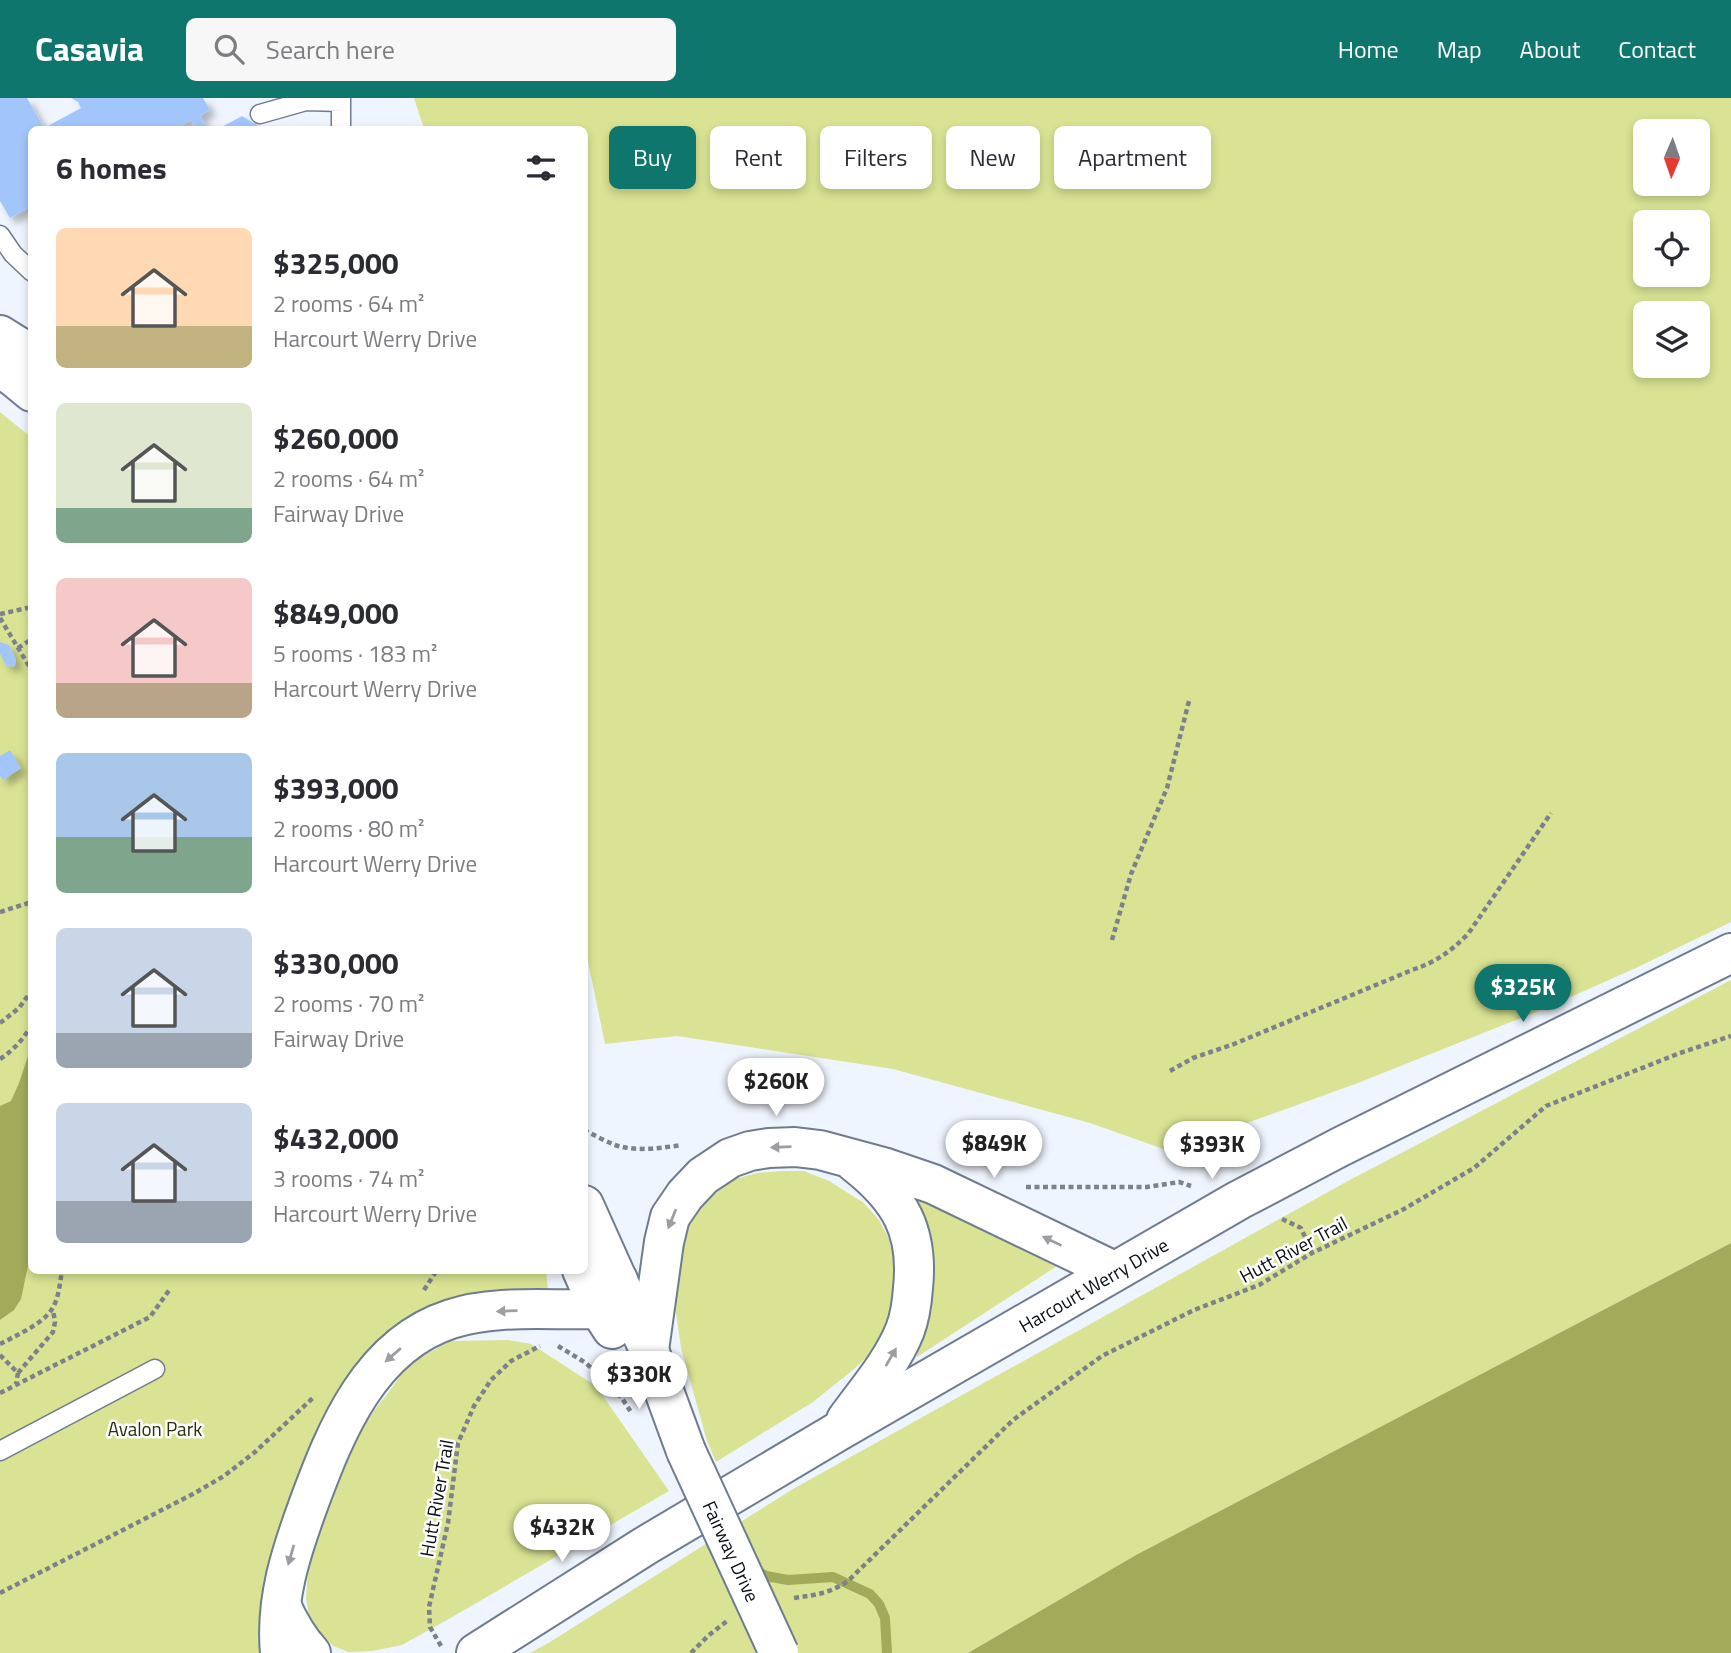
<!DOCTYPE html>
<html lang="en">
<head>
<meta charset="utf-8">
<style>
	:root { --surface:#fff; --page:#f7f7f7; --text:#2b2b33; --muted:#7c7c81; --accent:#0f766e }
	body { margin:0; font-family:"Titillium Web",sans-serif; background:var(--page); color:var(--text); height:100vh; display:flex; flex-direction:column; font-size:26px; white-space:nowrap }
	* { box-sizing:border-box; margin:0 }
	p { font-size:23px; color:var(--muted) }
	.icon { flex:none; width:38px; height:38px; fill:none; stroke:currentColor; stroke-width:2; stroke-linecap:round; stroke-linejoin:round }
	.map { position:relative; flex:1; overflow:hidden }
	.sheet { position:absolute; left:28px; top:28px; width:560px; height:1148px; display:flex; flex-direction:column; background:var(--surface); border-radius:10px; box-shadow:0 4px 10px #0003 }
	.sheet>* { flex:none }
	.guide { position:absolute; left:609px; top:28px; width:665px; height:63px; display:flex; gap:14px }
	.needle { width:46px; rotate:182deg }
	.fabs { position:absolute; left:1633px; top:21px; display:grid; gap:14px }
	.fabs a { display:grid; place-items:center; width:77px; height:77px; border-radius:10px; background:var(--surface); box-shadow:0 4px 10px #0003; font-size:35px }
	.price { position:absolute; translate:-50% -60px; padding:0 16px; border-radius:24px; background:#fff; color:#222; font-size:23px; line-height:46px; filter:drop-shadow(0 2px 4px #0008) }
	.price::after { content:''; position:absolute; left:50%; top:42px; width:21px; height:16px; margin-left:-10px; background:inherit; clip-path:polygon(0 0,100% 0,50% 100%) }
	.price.active { background:var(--accent); color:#fff }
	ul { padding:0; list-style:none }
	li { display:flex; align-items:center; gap:21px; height:175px; padding:0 28px }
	li span { display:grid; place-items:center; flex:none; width:196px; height:140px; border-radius:10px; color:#555 }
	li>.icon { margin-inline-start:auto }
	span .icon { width:84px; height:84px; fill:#fffc; stroke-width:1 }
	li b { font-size:30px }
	h2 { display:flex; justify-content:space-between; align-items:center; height:84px; padding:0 28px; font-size:30px }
	.tag { padding:0 24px; border-radius:10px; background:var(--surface); box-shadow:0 4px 10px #0003; font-size:24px; line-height:63px }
	.tag.active { background:var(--accent); color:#fff }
	header { display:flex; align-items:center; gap:42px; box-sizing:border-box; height:98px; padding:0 35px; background:var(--accent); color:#fff }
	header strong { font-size:33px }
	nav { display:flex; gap:38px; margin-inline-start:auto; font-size:24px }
	.search { width:490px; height:63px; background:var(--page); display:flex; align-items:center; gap:18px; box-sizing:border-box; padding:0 24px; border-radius:10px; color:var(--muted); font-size:26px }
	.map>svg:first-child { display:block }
	.green { fill:#d9e393; fill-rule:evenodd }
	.water { fill:#a2ab5a }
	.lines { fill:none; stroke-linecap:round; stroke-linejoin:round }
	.stream { stroke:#a2ab5a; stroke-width:10 }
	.building { fill:#a2c5fb; filter:url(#shadow) }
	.service-casing { stroke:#6f7c90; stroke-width:21 }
	.secondary-casing { stroke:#6f7c90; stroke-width:42 }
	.path { stroke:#7d828a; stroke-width:4.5; stroke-dasharray:5 3.5; stroke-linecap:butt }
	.service { stroke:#fff; stroke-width:18 }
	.secondary { stroke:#fff; stroke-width:38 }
	.secondary-bridge-casing { stroke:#6f7c90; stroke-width:42; stroke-linecap:butt }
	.secondary-bridge { stroke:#fff; stroke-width:38 }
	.oneway { fill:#9c9ea1 }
	.labels { text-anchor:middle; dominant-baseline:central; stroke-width:5; stroke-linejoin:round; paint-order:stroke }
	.street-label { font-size:19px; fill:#080c13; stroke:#fff }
	.park-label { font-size:19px; fill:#2a2d09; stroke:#fff }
</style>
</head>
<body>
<header>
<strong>Casavia</strong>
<div class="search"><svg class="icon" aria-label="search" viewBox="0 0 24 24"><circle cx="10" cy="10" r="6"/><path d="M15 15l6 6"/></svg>Search here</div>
<nav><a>Home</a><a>Map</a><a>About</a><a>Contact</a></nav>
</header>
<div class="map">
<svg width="1731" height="1555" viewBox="0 0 1731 1555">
	<defs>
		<filter id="shadow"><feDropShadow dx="6" dy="6" stdDeviation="3.5" flood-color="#0004"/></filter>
	</defs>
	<rect width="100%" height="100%" fill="#eff5fe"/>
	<path class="green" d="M414 0H1731V824L1638 869 1546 910 1358 985 1169 1053 1090 1025 893 971 677 938 605 946 584 844V32L424 31ZM1645 33H1698V86H1645ZM1645 124H1698V177H1645ZM1645 215H1698V268H1645Z
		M0 314 32 340V1172H546L548 1192 501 1191 478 1194 454 1201 322 1333 272 1454 264 1505 266 1555H0Z
		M1731 882V1145L1136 1457 968 1555H530L550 1544 793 1391 1346 1084Z
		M783 1073H804L829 1083 864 1105 879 1122 888 1139 894 1161 898 1188 888 1236 871 1255 854 1271 813 1304 716 1364 707 1343 681 1250 675 1208V1168L681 1143 695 1111 735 1081 757 1075Z
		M908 1096 1027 1141 1057 1168 917 1259 919 1235Z
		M508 1242 531 1246 596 1288 669 1393 454 1518 402 1547 372 1553 349 1554 333 1548 319 1533 309 1518 306 1500 308 1472 335 1382 349 1344 388 1295 409 1266 450 1243Z"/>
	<path class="water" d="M31 949V1154L21 1201 14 1212 0 1222V1008L11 1003 19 985Z
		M1731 1145V1555H968L1136 1457Z"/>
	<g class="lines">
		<path class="stream" d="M753 1471 766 1478 788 1482 833 1479 870 1496 879 1506 885 1520 887 1555"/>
	</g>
	<path class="building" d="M0 0H27L44 30 81 10 78 4 71 0H203L210 12 200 18 209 32H197L191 22 174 32H32V108L10 120 0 103Z
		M242 18 265 32H216Z
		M0 544 9 547 16 561V564L14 569 6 567 0 556Z
		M10 652 21 670 3 682 0 678V658Z"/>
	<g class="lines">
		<g class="service-casing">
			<path id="service" d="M341 0V32
				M260 16 306 3 341 4
				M0 137 13 156 32 174
				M0 1353 155 1271"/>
		</g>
		<g class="secondary-casing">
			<g id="secondary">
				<path d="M0 237 32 257"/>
				<path d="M0 270 15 280 32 294"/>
				<path d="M584 1107 649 1252 686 1353"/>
				<path d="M582 1172 599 1211 612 1231"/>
				<path d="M649 1252 664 1144 670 1119 685 1097 703 1078 730 1060 750 1053 769 1050 795 1049 820 1052 883 1069 933 1086 1114 1173"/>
				<path d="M846 1322C866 1294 892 1265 905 1232 910 1219 912 1204 913 1190 919 1133 900 1100 855 1065"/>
				<path d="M281 1507C289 1525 297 1540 311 1555"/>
				<path d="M280 1555C275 1502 291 1454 309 1405 336 1332 370 1247 451 1221 496 1206 551 1213 599 1211 613 1203 614 1197 618 1182"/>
				<path id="s1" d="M476 1555 645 1448 837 1334 1239 1102 1340 1049 1731 855"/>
			</g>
		</g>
		<path class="path" d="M0 516 32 509
			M0 520 32 573
			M18 550 32 541
			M0 814 32 804
			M1112 842 1131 776 1167 690 1189 603
			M0 925 19 910 32 892
			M0 961C14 952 23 941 32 927
			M1170 973 1193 960 1234 946 1412 872C1436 864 1450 854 1468 836L1551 715
			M584 1032C594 1037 605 1043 615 1047 637 1054 660 1050 682 1047
			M1026 1089H1147L1179 1084 1191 1088
			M1282 1121 1301 1130 1312 1155
			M424 1192 437 1172
			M0 1246C15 1238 43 1226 52 1211 59 1200 60 1185 62 1172
			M558 1248 586 1265 621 1299 631 1314
			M0 1257 18 1275 16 1286
			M18 1275 53 1234 55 1224 53 1212
			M0 1295 150 1219 170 1191
			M0 1495 193 1396 224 1378 255 1354 315 1298
			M794 1500C815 1497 832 1495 849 1482L1013 1322 1102 1258 1194 1212 1259 1187 1312 1155 1404 1111 1474 1070 1546 1008 1680 955 1731 938
			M441 1548 430 1529 429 1509 448 1425 458 1345 474 1308 491 1282 511 1263 540 1248
			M691 1555 709 1537 727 1523"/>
		<use href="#service" class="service"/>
		<use href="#secondary" class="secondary"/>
		<g class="secondary-bridge-casing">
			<g id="secondary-bridge">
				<path id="s2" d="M686 1353 779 1555"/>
			</g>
		</g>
		<use href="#secondary-bridge" class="secondary-bridge"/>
	</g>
	<defs><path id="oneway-solid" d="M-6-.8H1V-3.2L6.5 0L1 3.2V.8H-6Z" transform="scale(1.75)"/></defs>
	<g class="oneway">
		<use href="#oneway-solid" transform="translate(781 1049) rotate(178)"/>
		<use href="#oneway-solid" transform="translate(672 1121) rotate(112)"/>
		<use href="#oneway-solid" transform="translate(1052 1143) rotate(-154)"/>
		<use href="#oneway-solid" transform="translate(507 1213) rotate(178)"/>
		<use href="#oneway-solid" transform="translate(393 1257) rotate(139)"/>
		<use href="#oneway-solid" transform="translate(891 1259) rotate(-60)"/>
		<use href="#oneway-solid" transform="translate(291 1457) rotate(106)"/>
	</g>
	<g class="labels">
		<g class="street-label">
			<text transform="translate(1293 1151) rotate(-28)">Hutt River Trail</text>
			<text stroke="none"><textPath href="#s1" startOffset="719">Harcourt Werry Drive</textPath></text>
			<text transform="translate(436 1400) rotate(-80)">Hutt River Trail</text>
			<text stroke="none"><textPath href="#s2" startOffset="110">Fairway Drive</textPath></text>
		</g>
		<g class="park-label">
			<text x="155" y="1330">Avalon Park</text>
		</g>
	</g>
</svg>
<div class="fabs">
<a><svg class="needle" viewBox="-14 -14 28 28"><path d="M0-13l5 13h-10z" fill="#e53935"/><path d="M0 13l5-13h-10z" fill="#7c7c81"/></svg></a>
<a><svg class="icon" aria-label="locate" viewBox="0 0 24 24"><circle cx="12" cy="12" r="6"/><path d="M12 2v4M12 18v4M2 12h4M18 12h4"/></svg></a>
<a><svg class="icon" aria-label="layers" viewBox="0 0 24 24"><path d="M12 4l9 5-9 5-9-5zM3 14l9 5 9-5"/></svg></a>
</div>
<b class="price active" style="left:1523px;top:926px">$325K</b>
<b class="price" style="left:776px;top:1020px">$260K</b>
<b class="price" style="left:994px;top:1082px">$849K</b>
<b class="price" style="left:1212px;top:1083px">$393K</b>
<b class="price" style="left:639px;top:1313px">$330K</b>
<b class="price" style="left:562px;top:1466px">$432K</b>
<div class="guide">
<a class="tag active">Buy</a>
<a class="tag">Rent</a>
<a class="tag">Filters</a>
<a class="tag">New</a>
<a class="tag">Apartment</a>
</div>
<section class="sheet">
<h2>6 homes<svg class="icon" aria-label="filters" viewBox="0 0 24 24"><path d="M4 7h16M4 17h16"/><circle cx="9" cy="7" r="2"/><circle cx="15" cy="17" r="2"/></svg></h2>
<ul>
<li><span style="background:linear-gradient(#ffd9b3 70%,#c2b280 0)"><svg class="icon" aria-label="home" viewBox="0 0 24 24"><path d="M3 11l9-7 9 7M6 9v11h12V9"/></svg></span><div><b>$325,000</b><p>2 rooms · 64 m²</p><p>Harcourt Werry Drive</p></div></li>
<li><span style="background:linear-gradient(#dfe7d0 75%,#7fa58c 0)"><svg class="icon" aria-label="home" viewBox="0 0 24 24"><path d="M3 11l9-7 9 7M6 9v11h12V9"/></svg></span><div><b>$260,000</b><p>2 rooms · 64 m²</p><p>Fairway Drive</p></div></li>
<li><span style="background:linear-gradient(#f6c9c9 75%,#b9a48a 0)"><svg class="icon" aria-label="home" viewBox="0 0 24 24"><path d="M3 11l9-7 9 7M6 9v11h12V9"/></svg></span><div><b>$849,000</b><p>5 rooms · 183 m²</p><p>Harcourt Werry Drive</p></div></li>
<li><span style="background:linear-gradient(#a9c7e8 60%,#7fa58c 0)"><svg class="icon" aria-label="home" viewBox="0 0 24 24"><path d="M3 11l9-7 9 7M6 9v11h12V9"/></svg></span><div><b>$393,000</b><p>2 rooms · 80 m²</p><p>Harcourt Werry Drive</p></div></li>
<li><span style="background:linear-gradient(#c9d6e8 75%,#9aa5b1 0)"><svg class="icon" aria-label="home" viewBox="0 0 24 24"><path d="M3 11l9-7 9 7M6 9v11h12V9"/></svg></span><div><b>$330,000</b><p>2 rooms · 70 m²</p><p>Fairway Drive</p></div></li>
<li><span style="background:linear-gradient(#c9d6e8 70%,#9aa5b1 0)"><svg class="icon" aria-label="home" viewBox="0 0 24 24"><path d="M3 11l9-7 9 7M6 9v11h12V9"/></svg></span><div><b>$432,000</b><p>3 rooms · 74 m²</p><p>Harcourt Werry Drive</p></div></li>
</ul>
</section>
</div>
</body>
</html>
